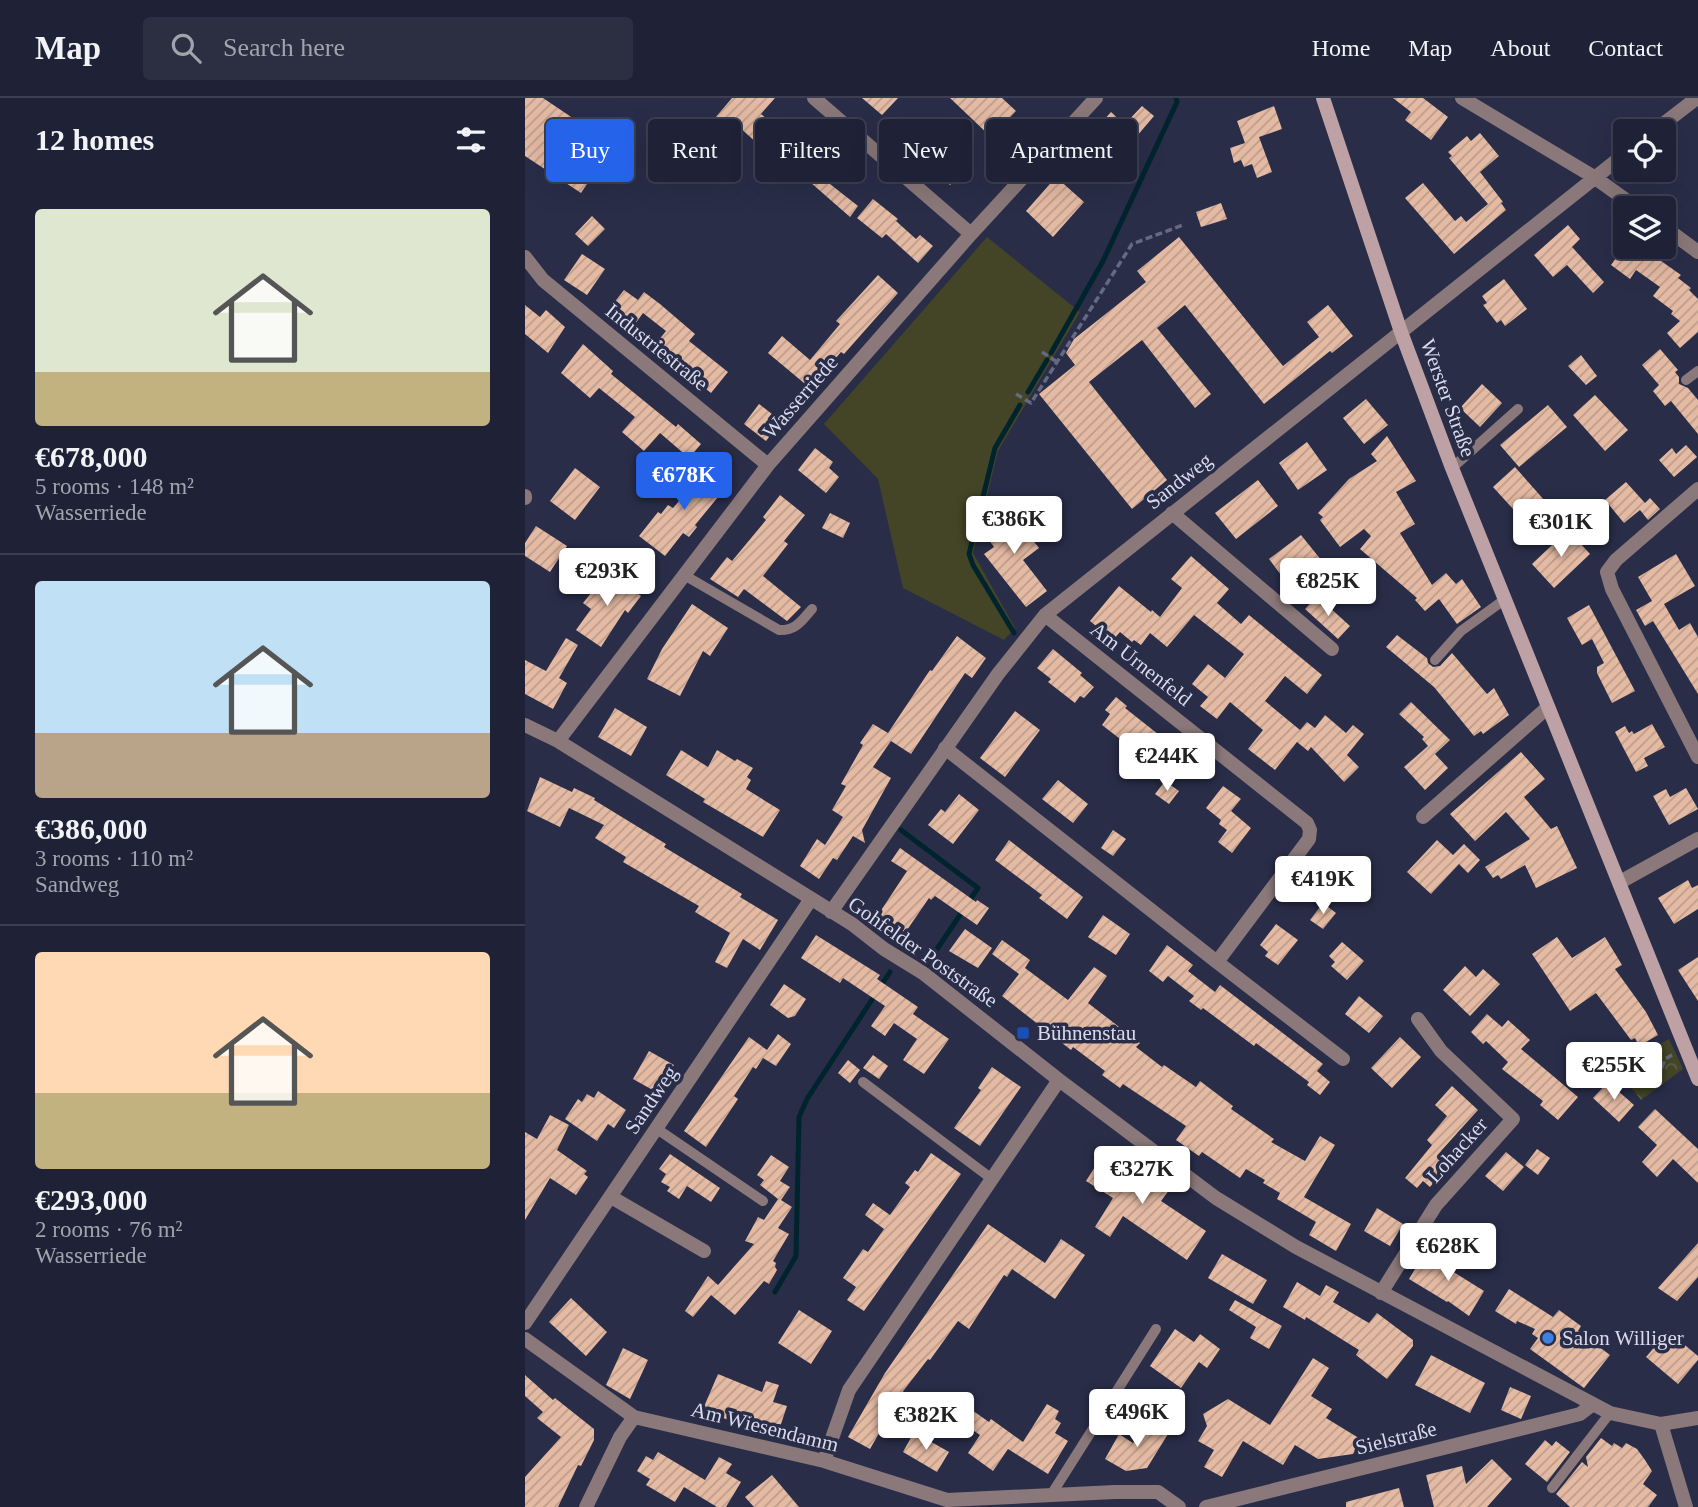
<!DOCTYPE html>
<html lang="en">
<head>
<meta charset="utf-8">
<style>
	:root { --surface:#1f2236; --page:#2c2f42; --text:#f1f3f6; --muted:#a1a4ad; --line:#3c3f51; --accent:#2563eb }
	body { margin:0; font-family:"Times New Roman",serif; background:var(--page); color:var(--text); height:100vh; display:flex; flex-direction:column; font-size:26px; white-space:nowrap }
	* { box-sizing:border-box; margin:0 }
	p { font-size:23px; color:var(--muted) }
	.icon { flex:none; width:38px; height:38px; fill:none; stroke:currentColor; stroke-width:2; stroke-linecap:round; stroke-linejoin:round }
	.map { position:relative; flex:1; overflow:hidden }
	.sheet { display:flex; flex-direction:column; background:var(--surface); width:525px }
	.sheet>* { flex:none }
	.top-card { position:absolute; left:21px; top:21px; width:665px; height:63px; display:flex; gap:14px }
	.fabs { position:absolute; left:1088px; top:21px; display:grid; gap:14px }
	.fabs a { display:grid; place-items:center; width:63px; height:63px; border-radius:7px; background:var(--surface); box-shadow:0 7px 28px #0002,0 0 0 2px var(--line); font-size:35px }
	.price { position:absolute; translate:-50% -60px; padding:0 16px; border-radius:7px; background:#fff; color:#222; font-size:23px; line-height:46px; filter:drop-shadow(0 2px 4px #0008) }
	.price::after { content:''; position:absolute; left:50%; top:42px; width:21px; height:16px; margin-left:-10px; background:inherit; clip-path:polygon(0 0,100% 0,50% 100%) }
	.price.selected { background:var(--accent); color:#fff }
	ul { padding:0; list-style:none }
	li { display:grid; align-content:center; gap:14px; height:371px; padding:0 35px }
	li+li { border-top:2px solid var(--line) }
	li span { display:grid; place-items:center; height:217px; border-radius:7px; color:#555 }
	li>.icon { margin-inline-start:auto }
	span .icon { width:126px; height:126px; fill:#fffc; stroke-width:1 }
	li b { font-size:30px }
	h2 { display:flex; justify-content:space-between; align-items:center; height:84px; padding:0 35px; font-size:30px }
	.chip { padding:0 24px; border-radius:7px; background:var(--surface); box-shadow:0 7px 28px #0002,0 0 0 2px var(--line); font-size:24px; line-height:63px }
	.chip.selected { background:var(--accent); color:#fff }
	header { display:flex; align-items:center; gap:42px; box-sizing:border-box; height:98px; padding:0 35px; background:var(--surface); border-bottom:2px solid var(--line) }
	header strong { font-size:33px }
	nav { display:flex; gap:38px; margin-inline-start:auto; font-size:24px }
	.search { width:490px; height:63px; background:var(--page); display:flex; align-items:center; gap:18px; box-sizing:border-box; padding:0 24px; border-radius:7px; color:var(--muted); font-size:26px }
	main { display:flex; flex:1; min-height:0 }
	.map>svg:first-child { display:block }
	.green { fill:#434526 }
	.park { fill:url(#park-crowns) }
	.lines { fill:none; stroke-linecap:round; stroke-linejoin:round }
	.stream { stroke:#00242e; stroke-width:5 }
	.building { fill:url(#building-hatch) }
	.path { stroke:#656981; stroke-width:3.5; stroke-dasharray:7 3.5; stroke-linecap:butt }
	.service { stroke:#8a787a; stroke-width:10 }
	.minor { stroke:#8a787a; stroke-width:14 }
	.secondary { stroke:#bea1a4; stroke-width:14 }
	.transit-dot { fill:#1a4fb4; stroke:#292d48; stroke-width:2.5 }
	.shop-dot { fill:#3f7fe0; stroke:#292d48; stroke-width:2.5 }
	.labels { text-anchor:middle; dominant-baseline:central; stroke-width:7; stroke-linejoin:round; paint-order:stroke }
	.street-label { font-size:21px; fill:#d7dbed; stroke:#292d48 }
	.poi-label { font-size:21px; fill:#d7dbed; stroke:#292d48; text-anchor:start }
</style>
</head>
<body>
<header>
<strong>Map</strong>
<div class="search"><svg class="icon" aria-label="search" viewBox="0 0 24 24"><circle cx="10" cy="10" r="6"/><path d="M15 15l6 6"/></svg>Search here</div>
<nav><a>Home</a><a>Map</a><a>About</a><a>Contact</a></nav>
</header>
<main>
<section class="sheet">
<h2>12 homes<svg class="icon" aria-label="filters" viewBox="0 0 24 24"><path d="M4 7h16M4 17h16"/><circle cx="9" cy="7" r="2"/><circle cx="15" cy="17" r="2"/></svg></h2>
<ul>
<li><span style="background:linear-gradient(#dfe7d0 75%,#c2b280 0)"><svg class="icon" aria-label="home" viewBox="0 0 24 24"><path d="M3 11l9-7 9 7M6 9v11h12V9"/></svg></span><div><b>€678,000</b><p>5 rooms · 148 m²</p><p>Wasserriede</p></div></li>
<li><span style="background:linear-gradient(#bfe0f5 70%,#b9a48a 0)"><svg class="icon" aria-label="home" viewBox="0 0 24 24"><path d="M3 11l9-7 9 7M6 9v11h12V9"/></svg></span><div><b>€386,000</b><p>3 rooms · 110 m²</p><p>Sandweg</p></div></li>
<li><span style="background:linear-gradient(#ffd9b3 65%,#c2b280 0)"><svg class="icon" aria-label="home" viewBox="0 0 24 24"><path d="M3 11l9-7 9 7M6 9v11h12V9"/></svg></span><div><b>€293,000</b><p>2 rooms · 76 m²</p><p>Wasserriede</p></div></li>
</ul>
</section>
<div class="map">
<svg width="1173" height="1409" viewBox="0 0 1173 1409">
	<defs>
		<pattern id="park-crowns" width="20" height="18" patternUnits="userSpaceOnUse" patternTransform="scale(1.75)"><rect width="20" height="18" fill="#434526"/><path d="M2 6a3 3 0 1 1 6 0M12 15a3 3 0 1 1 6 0" fill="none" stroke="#5d5f46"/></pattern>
		<pattern id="building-hatch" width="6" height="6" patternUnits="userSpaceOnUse" patternTransform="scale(1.75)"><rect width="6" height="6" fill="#e5baa3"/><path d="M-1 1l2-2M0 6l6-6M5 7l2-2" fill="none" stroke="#bc9c8c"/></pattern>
	</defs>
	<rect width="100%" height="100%" fill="#292d48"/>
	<path class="green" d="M462 139 555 214 473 353 448 455 490 530 479 542 378 490 353 381 299 326Z"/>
	<path class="park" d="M1144 941 1158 971 1116 1002 1091 971Z"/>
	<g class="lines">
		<path class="stream" d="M526 255 578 163 652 4 651 0
			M503 294 522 262
			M489 535 448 467 444 456 470 350 495 307
			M376 732 453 790 400 869
			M250 1194 271 1158 274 1019 282 1001 365 874"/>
	</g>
	<path class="building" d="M0 0H18L88 47 56 95 0 58Z
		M207 0H250L236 16 258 35 271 20 319 62 308 75 312 79 305 86 333 108 325 119 261 63 260 64 256 61 250 68 239 59 242 56 233 48 234 47 212 27 206 34 190 20Z
		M337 0H373L357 17Z
		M425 0H477L491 13 466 39Z
		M868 0H898L923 19 906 42 880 22 886 14Z
		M617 8 629 18 612 38 608 34 591 54 580 45H578L568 34 586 14 601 28 600 26Z
		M749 8 757 31 734 39 747 74 732 80 727 66 719 69 716 62 709 65 705 50 720 45 712 23Z
		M416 35 447 64 425 87 394 57Z
		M955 35 974 58 955 74 978 104 976 105 981 112 929 156 880 100 898 85 930 123 936 118 941 124 963 106 924 60 927 58 923 54 942 38 946 43Z
		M531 79 559 104 528 139 501 113Z
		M348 101 373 121 371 123 391 141 395 137 408 148 393 165 361 136 357 140 332 120Z
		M696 105 702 121 676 129 671 114Z
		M67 118 80 131 63 148 50 136Z
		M1043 127 1055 141 1047 149 1079 184 1068 195 1042 167 1028 179 1009 157Z
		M654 139 758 268 794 239 782 224 803 207 828 238 807 255 805 253 739 306 660 207 632 230 686 296 670 310 617 242 564 284 642 382 607 411 514 296 550 267 541 255 549 241 621 184 612 173Z
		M1099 149H1136L1129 158 1156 177 1153 180 1166 190 1164 192 1173 201V234L1155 250 1142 235 1155 223 1146 216 1148 213 1128 198 1135 189 1111 172 1105 181 1086 167Z
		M57 156 80 171 62 197 39 182Z
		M353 177 373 195 319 256 316 254 285 290 243 255 257 238 285 262 315 226 311 223Z
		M979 181 1002 211 980 228 976 222 972 225 958 207 962 205 957 198Z
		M99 192 113 202 119 194 135 206 170 236 164 243 203 274 186 295 152 268 149 272 125 253 141 233 118 215 105 233 81 215Z
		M0 207 15 219 21 212 40 229 23 255 0 236Z
		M58 246 88 273 86 276 151 329 153 326 176 346 164 360 135 335 119 353 97 334 110 319 74 290 65 300 36 275Z
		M1135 251 1153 272 1150 274 1154 279V286L1163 290 1173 302V336L1146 303 1140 308 1128 293 1134 287 1117 267Z
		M1056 257 1072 278 1061 287 1043 268Z
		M957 286 977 305 955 329 935 310Z
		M1070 297 1103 332 1080 353 1048 317Z
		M841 301 863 327 839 346 818 320Z
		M234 306 256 323 241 343 219 326Z
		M1023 307 1042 329 994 369 975 347Z
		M862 338 891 383 871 394 890 426 875 435 907 487 921 475 931 486 937 481 956 509 932 526 914 501 900 513 890 502 892 500 835 451 846 438 839 431 815 449 795 422 798 419 793 415 824 381 852 363 846 356Z
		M782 344 802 372 773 392 754 365Z
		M1161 347 1172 359 1149 379 1134 362 1147 350 1151 356Z
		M290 350 308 364 304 370 314 379 301 395 273 372Z
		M187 363 199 372 188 385 198 393 170 427 172 429 164 439 158 435 140 458 114 438 133 414 136 416 143 407 148 410Z
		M990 369 1020 403 998 422 968 389Z
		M50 370 75 389 50 422 25 403Z
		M733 382 753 408 711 441 690 415Z
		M1101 384 1120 405 1125 400 1135 411 1123 422 1115 412 1099 425 1080 402Z
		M255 397 280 417 259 443 263 446 238 478 276 509 262 523 219 491 213 499 185 481 202 459 207 463 241 422 238 419Z
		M481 408 514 450 498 462 522 493 501 509 459 456 469 449 464 442 472 436 462 423Z
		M305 415 325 425 318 440 297 430Z
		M11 428 42 448 25 474 0 458V445Z
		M1043 432 1065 456 1029 490 1007 466Z
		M776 437 797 463 764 488 744 461Z
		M1151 456 1170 488 1139 506 1154 532 1165 525 1173 539V596L1128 523 1120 528 1111 512 1127 503 1113 479Z
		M666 458 704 491 692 505 716 526 724 517 797 577 782 596 760 578 740 603 775 632 782 624 790 630 800 617 821 635 828 627 839 636 822 657 834 669 819 684 786 649 783 653 772 644 750 672 723 651 738 632 705 604 692 621 675 608 683 599 667 586 683 566 700 580 719 556 669 517 642 549 625 535 616 547 609 542 607 544 595 534 588 542 565 523 594 488 626 514 627 512 635 519 657 490 646 481Z
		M83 474 116 498 103 515 100 512 76 549 51 532 66 511 58 505Z
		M792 498 825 528 813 541 780 511Z
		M167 506 203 530 185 558 178 553 155 598 122 581 137 551Z
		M1064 507 1110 593 1087 605 1072 575V569L1079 565 1067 541 1057 547 1042 520Z
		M872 537 902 560 903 565 908 569 915 568 927 555 962 596 969 590 984 617 958 636 956 633 949 638 909 589 861 549Z
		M432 538 461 560 447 580 440 575 386 656 366 643 348 669 366 680 337 732 340 745 328 738 312 762 308 760 294 781 275 768 292 741 300 747 318 719 307 712 321 688 316 686 338 647 335 645 348 626 363 635 405 572 407 573Z
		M41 540 53 547 34 580 42 585 28 611 0 596V562L21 573Z
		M528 551 557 575 555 577 569 589 559 600 555 598 550 605 523 584 526 581 512 570Z
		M591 599 602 608 600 610 638 640 642 643 645 639 660 651 657 654 659 656 643 678 577 627 585 616 580 612Z
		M886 604 925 642 910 656 923 670 900 692 879 669 903 648 897 641 899 639 874 616Z
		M90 610 122 629 106 658 73 639Z
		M490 613 515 632 480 679 455 660Z
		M1127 626 1140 649 1119 660 1123 668 1111 674 1090 634 1100 628 1104 635 1107 633 1109 636Z
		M156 652 183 669 192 652 210 663 212 661 228 670 222 679 226 682 221 691 255 712 238 739 178 704 180 701 141 677Z
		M996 654 1020 681 999 699 1026 731 1032 728 1052 770 1011 790 1000 767 976 781 973 777 968 780 960 769 1005 741 981 714 950 743 925 716Z
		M15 679 47 694 49 690 70 700 69 702 141 746 139 749 217 796 215 799 253 822 235 852 218 841 202 870 190 864 205 835 170 814 174 808 98 764 101 759 70 740 79 727 44 710 35 729 2 713Z
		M533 682 563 706 548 725 517 701Z
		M640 683 654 693 644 706 630 696Z
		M698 688 716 701 706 713 726 730 707 755 693 744 702 732 694 726 696 722 681 710Z
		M1161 690 1173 711 1144 727 1128 698 1141 691 1145 699Z
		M434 696 454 712 428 746 403 727 416 711 420 714Z
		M588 732 601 741 588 758 576 750Z
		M484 742 558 799 542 821 514 800 517 797 470 762Z
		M912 742 928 757 939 746 955 762 943 775 934 766 906 796 882 774Z
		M375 750 451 804 452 802 464 810 452 827 410 798 406 802 404 800 380 835 353 817 382 773 366 763Z
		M817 760 838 776 826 792 807 779V773Z
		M1163 782 1167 790 1173 787V811L1149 826 1133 800Z
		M798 805 811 815 798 831 785 822Z
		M578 817 605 836 591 857 563 839Z
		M751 826 773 842 753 867 740 858 743 854 735 847Z
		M440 831 467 850 453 870 424 853Z
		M291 837 355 877 352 881 393 909 388 916 424 941 399 976 378 962 392 941 369 925 360 938 346 928 360 908 318 880 315 885 276 860Z
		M1032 839 1047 860 1080 839 1097 867 1090 871 1121 914 1133 937 1114 948 1110 940 1106 942 1071 895 1045 913 1007 856Z
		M477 842 505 862 500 870 543 902 569 869 582 878 563 905 615 945 611 949 637 969 639 967 671 989 675 983 708 1008 706 1011 749 1041 746 1044 780 1063 795 1038 810 1047 779 1099 826 1126 811 1153 784 1137 791 1124 752 1101 755 1095 738 1085 740 1082 721 1071 715 1080 677 1054 674 1058 651 1042 661 1028 598 986 595 990 577 977 580 973 548 949 546 952 477 898 494 876 467 856Z
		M817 844 839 863 822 882 806 868 810 864 804 858Z
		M642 847 668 867 663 873 690 894 695 887 798 966 792 973 805 984 795 997 782 987 784 984 731 945 729 948 678 910 676 912 664 903 669 898 643 878 638 884 624 873Z
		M1173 859V903L1153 872Z
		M940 868 951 879 958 871 975 886 945 918 918 892Z
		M259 886 281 901 270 918 263 920 245 907Z
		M834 898 858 918 844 935 820 916Z
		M962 916 977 929 983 922 1005 942 996 951 1053 999 1033 1022 1015 1007 1018 1003 977 971 983 964 961 943 958 946 946 934Z
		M253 936 266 946 251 968 238 960 231 971 228 969 209 998 213 1001 181 1049 159 1033 224 939 242 952Z
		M875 939 896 959 867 990 846 970Z
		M124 953 149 967 133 995 108 981Z
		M348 957 363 968 354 981 338 970Z
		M323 962 335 972 325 985 313 975Z
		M467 969 496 989 455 1048 429 1030 456 992 453 990Z
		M1083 984 1109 1007 1094 1024 1068 1000Z
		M927 988 953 1012 916 1053 927 1063 905 1089 898 1083 892 1090 880 1080 907 1047 902 1042 922 1018 910 1007Z
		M73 993 101 1012 89 1030 83 1026 72 1043 40 1021 53 1001 57 1004 62 996 69 1000Z
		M1130 1011 1173 1051V1085L1148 1061 1132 1079 1117 1064 1132 1047 1113 1029Z
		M25 1017 44 1027 32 1052 62 1073 59 1076 63 1079 51 1097 25 1080 0 1122V1034L12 1041Z
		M1012 1051 1025 1060 1013 1077 1000 1067Z
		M580 1053 629 1085 631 1082 645 1091 636 1103 681 1133 662 1162 598 1118 585 1139 570 1129 588 1100 561 1083Z
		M981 1054 999 1069 978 1093 960 1078Z
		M406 1055 436 1076 339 1213 322 1202 331 1189 318 1180 338 1151 343 1154 359 1131 340 1117 348 1105 365 1117 385 1089 380 1085 390 1072 393 1074Z
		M145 1056 195 1090 186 1104 162 1088 154 1101 142 1093 145 1089 136 1084 141 1076 134 1071Z
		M246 1057 264 1069 255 1083 265 1089 256 1102 267 1109 253 1130 264 1136 248 1163 251 1165 250 1169 252 1172 244 1186 239 1183 210 1217 186 1197 168 1219 160 1213 183 1178 193 1187 229 1146 220 1143 233 1119 239 1122 253 1101 235 1087 239 1082 232 1077Z
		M852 1110 878 1126 865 1148 839 1133Z
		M463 1126 520 1165 536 1141 560 1157 530 1201 487 1171 482 1179 479 1177 444 1231 433 1223 405 1262 403 1261 379 1292 345 1351 323 1339 360 1275Z
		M1173 1145V1179L1152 1203 1133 1190Z
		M923 1150 936 1158 927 1173 959 1193 944 1218 923 1203 922 1204 884 1181 896 1161 911 1170Z
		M697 1156 742 1182 728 1206 683 1180Z
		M772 1184 795 1198 801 1187 814 1194 808 1204 844 1225 852 1215 888 1242V1248L862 1281 831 1257 834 1252 781 1219 780 1222 758 1209Z
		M984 1191 1028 1219 1034 1212 1056 1228 1053 1233 1085 1257 1059 1290 1005 1251 1013 1240 1007 1236 1010 1231 992 1223 991 1226 970 1213Z
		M46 1200 82 1234 61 1258 24 1224Z
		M710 1202 757 1228 744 1251 725 1240 731 1229 704 1212Z
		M274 1212 307 1233 286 1266 253 1245Z
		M650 1231 669 1244 675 1236 695 1251 682 1270 674 1264 656 1290 625 1268Z
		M1143 1233 1173 1258V1262L1153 1286 1121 1259Z
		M98 1250 123 1262 105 1301 81 1287Z
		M906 1257 960 1285 945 1315 890 1287Z
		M788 1260 804 1270 786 1298 807 1311 801 1320 837 1342 828 1356 793 1361 770 1347 758 1367 718 1343 697 1379 679 1369 689 1352 673 1343 682 1328 678 1316 703 1301 745 1327Z
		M193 1276 237 1294 241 1283 254 1287 248 1304 262 1308 255 1329 207 1313 203 1322 178 1311Z
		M0 1277 28 1302 30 1300 69 1331V1342L56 1368 53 1367 33 1409H0V1379L36 1339 12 1320 18 1314 0 1298Z
		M985 1289 1006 1298 996 1321 976 1312Z
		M424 1296 464 1324 466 1321 498 1344 522 1306 534 1313 530 1321 536 1325 530 1335 543 1343 523 1376 483 1351 468 1373 443 1355 455 1337 414 1309Z
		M621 1323 643 1336 622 1370 601 1373 580 1361 594 1336 608 1345Z
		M389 1334 424 1354 412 1374 378 1354Z
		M1076 1340 1087 1348 1089 1345 1097 1350 1101 1345 1112 1351 1120 1362 1127 1373 1118 1386 1132 1397 1123 1409H1045L1031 1396 1057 1364 1063 1369 1061 1359Z
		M1020 1342 1027 1348 1031 1343 1045 1354 1022 1384 1000 1366Z
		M133 1354 180 1382 194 1359 207 1366 201 1375 216 1384 201 1409H192L159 1389 150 1404 121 1387 125 1381 112 1373 121 1358 128 1362Z
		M967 1361 987 1381 962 1409H909L901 1377 937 1368 941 1386Z
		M247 1377 274 1409H229L220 1399Z
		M874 1390 879 1409H821V1404Z"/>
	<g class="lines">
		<path class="path" d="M517 254 532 264
			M491 296 506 305 607 146 658 127
			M1118 962 1127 978 1136 972 1140 961 1149 956"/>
		<path class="service" d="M1161 282 1173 273
			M927 370 993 311
			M159 477 254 532C271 533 277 522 287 511
			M910 562 936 533 979 502
			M338 984 467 1081
			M132 1031 238 1103
			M1027 1390 1085 1315
			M526 1397 631 1231"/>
		<path class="minor" d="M289 0 446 136
			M937 0 1069 79 1112 110
			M1129 33 1172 0
			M1139 129 1173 154
			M0 159 18 182 243 367
			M1173 391 1091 462 1082 474 1087 491 1173 659
			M0 398V400
			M647 415 807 551
			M0 627 33 643 327 826 359 851 398 875 534 982 691 1100 771 1149 1085 1315 1136 1326 1173 1320
			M33 643 243 367 446 136 571 0
			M420 650 692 864 784 741 785 732 782 725 520 517
			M898 719 1022 610
			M1095 784 1173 741
			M306 814 473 576 520 517 1101 55
			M692 864 818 961
			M86 1099 179 1153
			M856 1195 911 1107 988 1021 916 953 893 921
			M0 1225 286 801
			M0 1241 109 1319 299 1363 422 1402 590 1394H633L654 1409
			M1136 1326 1161 1409
			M299 1363 324 1292 534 982
			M61 1409 95 1339 109 1319
			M681 1409 1055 1316 1068 1306"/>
		<path class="secondary" d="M798 0 876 234 927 370 1173 981"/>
	</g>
	<rect class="transit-dot" x="491" y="928" width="14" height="14" rx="3.5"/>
	<circle class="shop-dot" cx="1023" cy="1240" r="7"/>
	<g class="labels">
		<g class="street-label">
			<text transform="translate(132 249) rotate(39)">Industriestraße</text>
			<text transform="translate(275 299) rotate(-49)">Wasserriede</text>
			<text transform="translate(923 300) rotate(70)">Werster Straße</text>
			<text transform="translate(654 383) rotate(-38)">Sandweg</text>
			<text transform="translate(616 566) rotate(38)">Am Urnenfeld</text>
			<text transform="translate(398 854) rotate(35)">Gohfelder Poststraße</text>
			<text transform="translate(126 1002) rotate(-56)">Sandweg</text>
			<text transform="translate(932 1052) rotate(-48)">Lohacker</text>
			<text transform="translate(240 1329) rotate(14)">Am Wiesendamm</text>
			<text transform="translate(871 1340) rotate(-14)">Sielstraße</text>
		</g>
		<g class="poi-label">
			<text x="512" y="935">Bühnenstau</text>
			<text x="1037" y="1240">Salon Williger</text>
		</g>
	</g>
</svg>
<div class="fabs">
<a><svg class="icon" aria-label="locate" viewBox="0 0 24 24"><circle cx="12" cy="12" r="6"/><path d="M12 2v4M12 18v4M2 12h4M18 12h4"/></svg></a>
<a><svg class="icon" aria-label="layers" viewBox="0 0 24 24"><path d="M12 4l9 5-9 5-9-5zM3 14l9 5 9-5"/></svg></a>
</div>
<b class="price selected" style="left:159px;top:414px">€678K</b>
<b class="price" style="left:489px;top:458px">€386K</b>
<b class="price" style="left:1036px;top:461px">€301K</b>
<b class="price" style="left:82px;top:510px">€293K</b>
<b class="price" style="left:803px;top:520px">€825K</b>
<b class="price" style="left:642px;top:695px">€244K</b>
<b class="price" style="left:798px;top:818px">€419K</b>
<b class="price" style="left:1089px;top:1004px">€255K</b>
<b class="price" style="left:617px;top:1108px">€327K</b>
<b class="price" style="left:923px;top:1185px">€628K</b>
<b class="price" style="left:612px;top:1351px">€496K</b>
<b class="price" style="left:401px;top:1354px">€382K</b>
<div class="top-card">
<a class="chip selected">Buy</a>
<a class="chip">Rent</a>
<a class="chip">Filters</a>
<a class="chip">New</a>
<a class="chip">Apartment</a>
</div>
</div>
</main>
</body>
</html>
